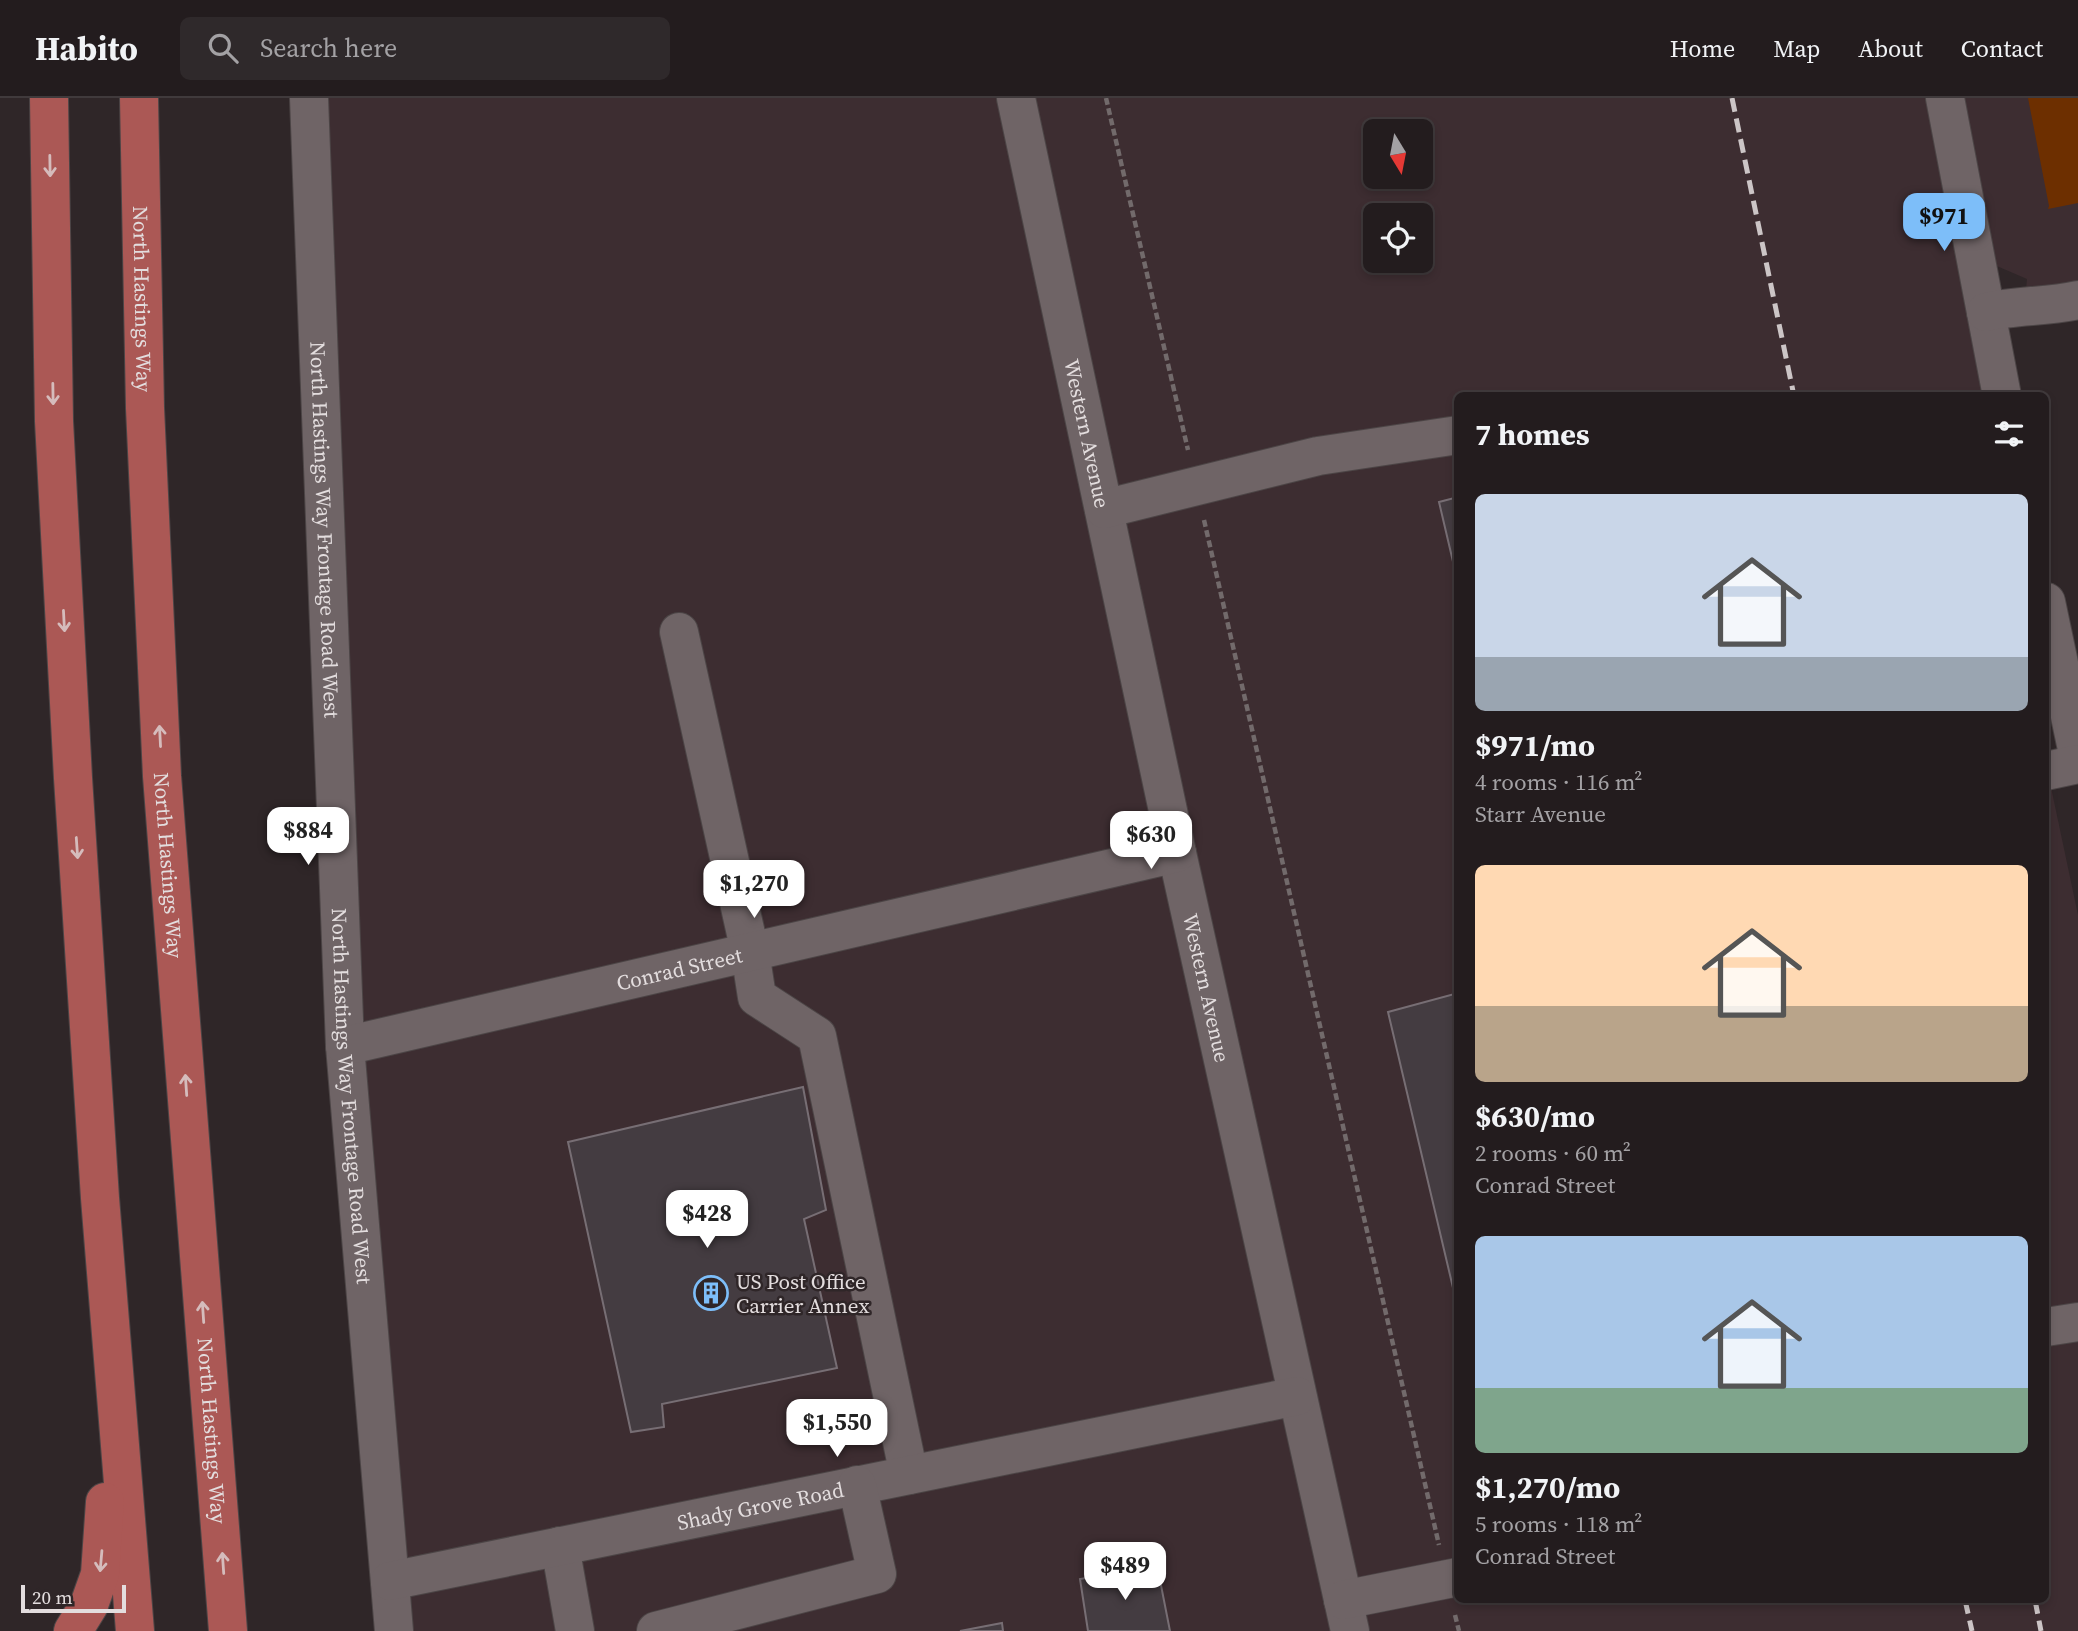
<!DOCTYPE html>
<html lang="en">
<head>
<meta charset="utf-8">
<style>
	:root { --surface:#231c1e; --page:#2f292b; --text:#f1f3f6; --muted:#a3a1a4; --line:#403a3c; --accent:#7dbef9 }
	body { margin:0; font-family:"Source Serif 4",serif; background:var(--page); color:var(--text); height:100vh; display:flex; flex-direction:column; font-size:26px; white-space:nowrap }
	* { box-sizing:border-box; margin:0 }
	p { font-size:23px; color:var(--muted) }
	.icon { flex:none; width:38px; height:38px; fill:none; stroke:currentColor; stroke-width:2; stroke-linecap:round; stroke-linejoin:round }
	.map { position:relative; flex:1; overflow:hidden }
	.side { position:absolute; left:1454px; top:294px; width:595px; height:1211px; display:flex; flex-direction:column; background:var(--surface); border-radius:10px; box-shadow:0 4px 10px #0003,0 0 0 2px var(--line) }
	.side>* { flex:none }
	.needle { width:46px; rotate:170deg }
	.buttons { position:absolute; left:1363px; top:21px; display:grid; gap:14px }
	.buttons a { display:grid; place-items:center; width:70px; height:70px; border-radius:10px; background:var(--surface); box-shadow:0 4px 10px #0003,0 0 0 2px var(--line); font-size:35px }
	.scale { position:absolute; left:21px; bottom:18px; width:105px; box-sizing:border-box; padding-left:7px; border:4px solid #e3ddde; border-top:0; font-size:19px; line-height:24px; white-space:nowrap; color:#e3ddde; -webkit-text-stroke:5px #2f2628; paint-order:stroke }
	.price { position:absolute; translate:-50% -60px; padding:0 16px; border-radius:14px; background:#fff; color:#222; font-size:23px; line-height:46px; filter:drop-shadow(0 2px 4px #0008) }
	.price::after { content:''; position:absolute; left:50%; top:42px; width:21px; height:16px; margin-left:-10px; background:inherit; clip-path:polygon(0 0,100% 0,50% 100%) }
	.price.current { background:var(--accent); color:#111 }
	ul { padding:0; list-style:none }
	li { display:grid; align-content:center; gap:14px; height:371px; padding:0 21px }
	li span { display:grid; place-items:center; height:217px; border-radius:10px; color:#555 }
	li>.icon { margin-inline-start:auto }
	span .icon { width:126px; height:126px; fill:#fffc; stroke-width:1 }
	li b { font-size:30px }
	h2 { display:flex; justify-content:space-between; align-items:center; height:84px; padding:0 21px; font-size:30px }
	header { display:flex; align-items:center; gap:42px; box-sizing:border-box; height:98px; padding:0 35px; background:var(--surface); border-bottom:2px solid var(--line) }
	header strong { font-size:33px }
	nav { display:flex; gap:38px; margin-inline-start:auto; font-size:24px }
	.search { width:490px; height:63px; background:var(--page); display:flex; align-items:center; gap:18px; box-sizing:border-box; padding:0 24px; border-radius:10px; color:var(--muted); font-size:26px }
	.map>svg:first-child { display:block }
	.built { fill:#3d2d31; fill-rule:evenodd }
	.green { fill:#6d2f00 }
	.building { fill:#443c41; stroke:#776e74; stroke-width:2 }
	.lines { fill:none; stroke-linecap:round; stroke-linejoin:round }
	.minor-casing { stroke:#4c4546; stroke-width:40 }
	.major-casing { stroke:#4c4546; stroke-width:40 }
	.path { stroke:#726a6b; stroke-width:4.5; stroke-dasharray:7 3.5; stroke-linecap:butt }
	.minor { stroke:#6f6466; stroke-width:38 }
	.major { stroke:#ab5855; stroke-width:38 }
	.rail { stroke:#ccc5c6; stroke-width:5; stroke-dasharray:14 7; stroke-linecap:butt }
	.oneway { stroke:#d5bcbc }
	.labels { text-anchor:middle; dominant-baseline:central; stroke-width:5; stroke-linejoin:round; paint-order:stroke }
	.street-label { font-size:21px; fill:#e3ddde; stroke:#2f2628 }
	.poi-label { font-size:21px; fill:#e3ddde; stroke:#2f2628; text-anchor:start }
</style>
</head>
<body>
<header>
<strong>Habito</strong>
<div class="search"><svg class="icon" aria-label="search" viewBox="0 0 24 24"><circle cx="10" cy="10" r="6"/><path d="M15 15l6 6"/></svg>Search here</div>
<nav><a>Home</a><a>Map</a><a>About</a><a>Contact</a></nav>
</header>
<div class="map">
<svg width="2078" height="1533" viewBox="0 0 2078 1533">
	<rect width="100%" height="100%" fill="#2f2628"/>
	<path class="built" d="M309 0H2078V202L2024 213 2027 181 1962 153 1999 297 1458 298V1502H2046V649L2052 694 2078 817V1533H394ZM1376 33H1421V79H1376ZM1376 117H1421V163H1376Z"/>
	<path class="green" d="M2028 0H2078V105L2048 111 2049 108Z"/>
	<path class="building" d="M1458 399V485L1439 404Z
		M1458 895V1211L1388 914Z
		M803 989 826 1112 804 1121 837 1270 662 1306 664 1329 631 1334 568 1044Z
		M1157 1467 1170 1533H1088L1080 1481Z
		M1002 1525 1003 1533H960Z"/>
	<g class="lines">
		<g class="minor-casing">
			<g id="minor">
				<path id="s1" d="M309 0 345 948 394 1533"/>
				<path id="s2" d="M1016 0 1177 755 1350 1533"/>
				<path d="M1945 0 2002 298"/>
				<path d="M1986 214C2016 207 2047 209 2078 202"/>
				<path d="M1104 411 1318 358 1458 337"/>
				<path d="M2046 504 2078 656"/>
				<path d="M679 534 750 854 757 899 817 938 909 1377"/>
				<path d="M2046 673 2078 666"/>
				<path id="s3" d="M345 948 1177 755"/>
				<path d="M2046 1229 2078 1224"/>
				<path d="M560 1448 575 1533"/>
				<path id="s4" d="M390 1483 1297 1298"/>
				<path d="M1343 1502 1458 1479"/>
				<path d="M656 1533 877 1476 857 1387"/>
			</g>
		</g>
		<g class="major-casing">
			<g id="major">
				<path d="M49 0 54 323 73 680 100 1100 135 1533"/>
				<path id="s5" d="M139 0 145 310 162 678 228 1533"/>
				<path d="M73 1533 89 1507 100 1476 105 1404"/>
			</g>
		</g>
		<path class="path" d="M1106 0 1188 352
			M1204 422 1439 1447
			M1455 1517 1459 1533"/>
		<use href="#minor" class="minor"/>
		<use href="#major" class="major"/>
		<path class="rail" d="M1732 0 1794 298
			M1965 1502 1972 1533
			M2035 1502 2041 1533"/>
	</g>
	<defs><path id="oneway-shaft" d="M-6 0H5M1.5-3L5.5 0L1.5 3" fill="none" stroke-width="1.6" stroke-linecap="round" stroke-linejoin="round" transform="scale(1.75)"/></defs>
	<g class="oneway">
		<use href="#oneway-shaft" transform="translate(50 68) rotate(89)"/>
		<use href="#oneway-shaft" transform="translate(53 296) rotate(89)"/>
		<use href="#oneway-shaft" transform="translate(64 523) rotate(87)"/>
		<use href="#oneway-shaft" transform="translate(160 638) rotate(-93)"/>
		<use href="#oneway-shaft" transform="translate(77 750) rotate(86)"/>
		<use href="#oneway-shaft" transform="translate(186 987) rotate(-94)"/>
		<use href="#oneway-shaft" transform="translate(203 1214) rotate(-94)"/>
		<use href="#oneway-shaft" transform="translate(101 1463) rotate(95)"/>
		<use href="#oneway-shaft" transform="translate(223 1465) rotate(-94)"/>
	</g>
	<defs>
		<g id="building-ring" transform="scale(1.75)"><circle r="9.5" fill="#2f2628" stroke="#7dbef9" stroke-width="1.5"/><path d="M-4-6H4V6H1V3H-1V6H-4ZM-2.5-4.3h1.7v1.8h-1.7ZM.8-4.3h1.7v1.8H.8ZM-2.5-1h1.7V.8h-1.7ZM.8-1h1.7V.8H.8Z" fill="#7dbef9"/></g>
	</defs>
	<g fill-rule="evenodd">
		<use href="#building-ring" x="711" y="1195"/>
	</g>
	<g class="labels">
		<g class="street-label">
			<text stroke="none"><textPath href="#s5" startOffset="201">North Hastings Way</textPath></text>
			<text stroke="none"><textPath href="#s2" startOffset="343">Western Avenue</textPath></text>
			<text stroke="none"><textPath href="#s1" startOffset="432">North Hastings Way Frontage Road West</textPath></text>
			<text stroke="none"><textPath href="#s5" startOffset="768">North Hastings Way</textPath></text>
			<text stroke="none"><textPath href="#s3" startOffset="343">Conrad Street</textPath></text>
			<text stroke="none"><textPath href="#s2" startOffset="910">Western Avenue</textPath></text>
			<text stroke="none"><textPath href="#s1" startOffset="999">North Hastings Way Frontage Road West</textPath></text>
			<text stroke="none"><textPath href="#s5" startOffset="1335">North Hastings Way</textPath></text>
			<text stroke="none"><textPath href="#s4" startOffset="378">Shady Grove Road</textPath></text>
		</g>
		<g class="poi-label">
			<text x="736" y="1183">US Post Office<tspan x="736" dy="24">Carrier Annex</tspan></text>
		</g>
	</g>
</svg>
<div class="buttons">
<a><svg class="needle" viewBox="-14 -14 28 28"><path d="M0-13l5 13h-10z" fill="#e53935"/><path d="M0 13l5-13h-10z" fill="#a3a1a4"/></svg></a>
<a><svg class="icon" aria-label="locate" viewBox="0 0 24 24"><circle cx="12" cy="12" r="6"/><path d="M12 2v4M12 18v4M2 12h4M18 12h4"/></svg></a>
</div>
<div class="scale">20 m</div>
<b class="price current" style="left:1944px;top:155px">$971</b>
<b class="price" style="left:308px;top:769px">$884</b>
<b class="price" style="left:1151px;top:773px">$630</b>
<b class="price" style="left:754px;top:822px">$1,270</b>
<b class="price" style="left:707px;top:1152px">$428</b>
<b class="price" style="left:837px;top:1361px">$1,550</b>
<b class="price" style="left:1125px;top:1504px">$489</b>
<section class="side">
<h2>7 homes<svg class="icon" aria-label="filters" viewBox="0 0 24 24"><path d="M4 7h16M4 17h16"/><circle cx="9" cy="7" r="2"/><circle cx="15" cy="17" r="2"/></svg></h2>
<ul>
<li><span style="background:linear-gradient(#c9d6e8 75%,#9aa5b1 0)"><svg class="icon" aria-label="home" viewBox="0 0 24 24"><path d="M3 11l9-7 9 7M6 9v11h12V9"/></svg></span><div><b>$971/mo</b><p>4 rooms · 116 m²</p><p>Starr Avenue</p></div></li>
<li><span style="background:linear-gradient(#ffd9b3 65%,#b9a48a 0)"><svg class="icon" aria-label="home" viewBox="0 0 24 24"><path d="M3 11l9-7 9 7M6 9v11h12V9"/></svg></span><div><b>$630/mo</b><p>2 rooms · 60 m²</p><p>Conrad Street</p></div></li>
<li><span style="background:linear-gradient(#a9c7e8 70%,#7fa58c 0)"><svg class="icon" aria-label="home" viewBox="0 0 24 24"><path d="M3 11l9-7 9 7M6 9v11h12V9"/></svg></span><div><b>$1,270/mo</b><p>5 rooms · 118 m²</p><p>Conrad Street</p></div></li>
</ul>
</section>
</div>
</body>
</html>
